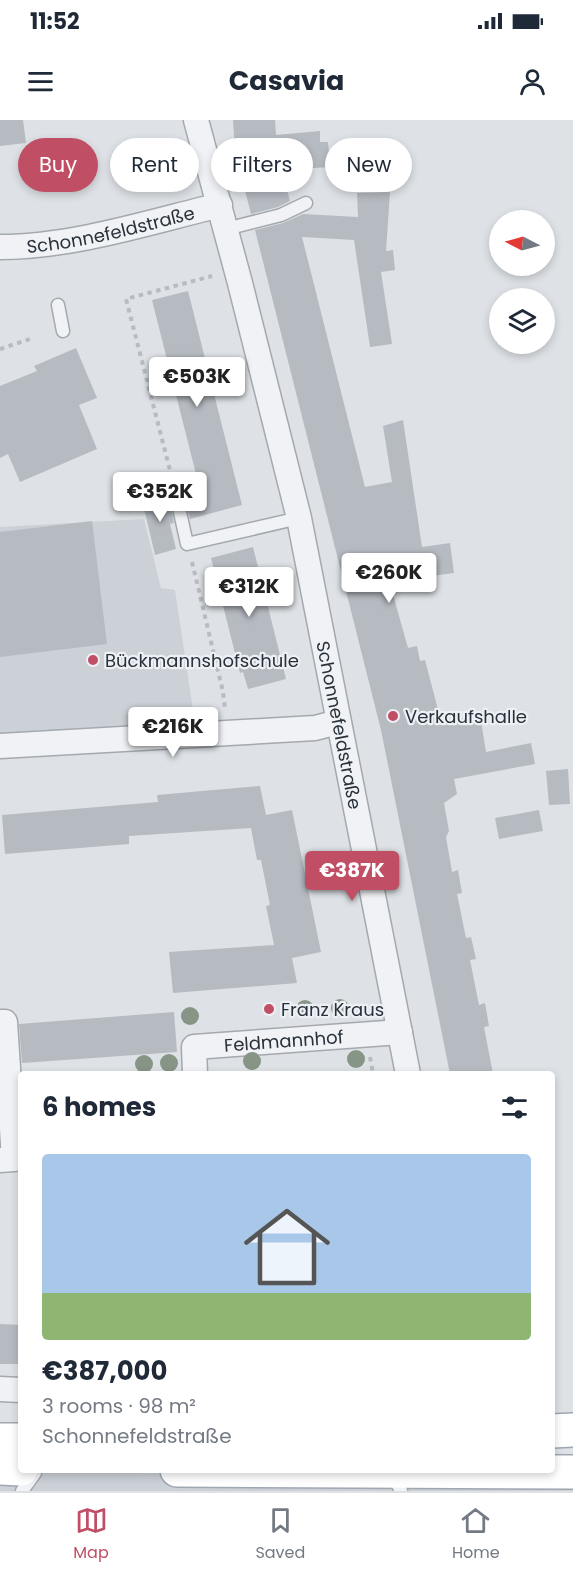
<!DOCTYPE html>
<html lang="en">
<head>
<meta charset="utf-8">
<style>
	:root { --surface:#fff; --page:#f2f2f3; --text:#1f2937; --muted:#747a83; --line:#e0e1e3; --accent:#c04e65 }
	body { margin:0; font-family:Poppins,sans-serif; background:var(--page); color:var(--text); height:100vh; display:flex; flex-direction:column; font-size:22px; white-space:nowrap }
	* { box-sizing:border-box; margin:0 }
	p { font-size:20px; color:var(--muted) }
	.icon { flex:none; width:33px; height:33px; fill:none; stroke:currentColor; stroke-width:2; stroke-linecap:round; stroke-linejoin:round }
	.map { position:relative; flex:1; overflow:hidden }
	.details { position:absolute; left:18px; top:951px; width:537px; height:402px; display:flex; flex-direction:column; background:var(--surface); border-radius:6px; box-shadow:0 3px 9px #0003 }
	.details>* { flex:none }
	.guide { position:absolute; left:18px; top:18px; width:537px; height:54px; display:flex; gap:12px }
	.needle { width:39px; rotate:276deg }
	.tools { position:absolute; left:489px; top:90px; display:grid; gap:12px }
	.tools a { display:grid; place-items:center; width:66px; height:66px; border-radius:50%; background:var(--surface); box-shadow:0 3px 9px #0003; font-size:30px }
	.price { position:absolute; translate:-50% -51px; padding:0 14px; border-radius:6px; background:#fff; color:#222; font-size:20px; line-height:39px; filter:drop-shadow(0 2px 3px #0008) }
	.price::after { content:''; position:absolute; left:50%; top:36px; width:18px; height:14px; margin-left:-9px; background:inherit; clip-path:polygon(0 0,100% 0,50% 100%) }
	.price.selected { background:var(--accent); color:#fff }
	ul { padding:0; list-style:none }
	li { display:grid; align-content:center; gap:12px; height:318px; padding:0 24px }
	li span { display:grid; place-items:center; height:186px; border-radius:6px; color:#555 }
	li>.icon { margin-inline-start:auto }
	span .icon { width:108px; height:108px; fill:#fffc; stroke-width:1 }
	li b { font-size:26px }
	h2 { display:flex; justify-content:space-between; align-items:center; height:72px; padding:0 24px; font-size:26px }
	.chip { padding:0 21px; border-radius:27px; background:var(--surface); box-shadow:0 3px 9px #0003; font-size:21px; line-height:54px }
	.chip.selected { background:var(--accent); color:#fff }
	.status { display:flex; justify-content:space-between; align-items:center; height:42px; padding:0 30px; background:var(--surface); direction:ltr }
	.status svg { height:16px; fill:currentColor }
	header { display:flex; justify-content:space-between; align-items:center; height:78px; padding:0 24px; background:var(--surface); font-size:27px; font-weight:700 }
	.dock { display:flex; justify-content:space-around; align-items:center; height:84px; border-top:2px solid var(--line); background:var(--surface); font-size:16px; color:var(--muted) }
	.dock a { display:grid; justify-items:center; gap:3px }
	.dock .selected { color:var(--accent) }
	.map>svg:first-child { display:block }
	.built { fill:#ccd1d7 }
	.building { fill:#b6bbc2 }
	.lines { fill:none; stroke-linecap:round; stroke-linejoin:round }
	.service-casing { stroke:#a4a9af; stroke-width:15 }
	.minor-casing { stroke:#a4a9af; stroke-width:27 }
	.primary-casing { stroke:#9fa7b1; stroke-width:36 }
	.path { stroke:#b8bcc1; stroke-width:4; stroke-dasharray:4.5 4.5; stroke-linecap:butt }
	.service { stroke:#f0f2f5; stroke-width:12 }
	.minor { stroke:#f0f2f5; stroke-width:24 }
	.primary { stroke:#fff; stroke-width:33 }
	.tree { fill:#879586 }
	.poi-dot { fill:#c04e65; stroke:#edf0f4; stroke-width:2 }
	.labels { text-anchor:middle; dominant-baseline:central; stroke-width:4.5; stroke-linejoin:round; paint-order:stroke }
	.street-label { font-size:18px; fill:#29313b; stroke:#edf0f4 }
	.poi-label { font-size:18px; fill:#29313b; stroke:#edf0f4; text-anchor:start }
</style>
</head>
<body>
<div class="status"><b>11:52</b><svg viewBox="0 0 49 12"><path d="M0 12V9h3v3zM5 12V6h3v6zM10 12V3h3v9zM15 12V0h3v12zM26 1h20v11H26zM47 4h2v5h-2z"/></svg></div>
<header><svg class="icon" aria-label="menu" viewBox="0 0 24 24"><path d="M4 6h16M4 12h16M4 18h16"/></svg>Casavia<svg class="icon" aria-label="person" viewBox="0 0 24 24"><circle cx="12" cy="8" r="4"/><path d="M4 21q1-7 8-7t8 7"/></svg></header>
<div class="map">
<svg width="573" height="1371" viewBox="0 0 573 1371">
	<rect width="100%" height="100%" fill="#dee2e6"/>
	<path class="built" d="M144 399 161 468 175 470 196 610 0 621V407Z
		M0 1352 391 1355 573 1353V1371H0Z"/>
	<path class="building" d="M0 0H23L26 23 0 26Z
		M233 0H275L276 15 320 11V22H328L330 47 282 50 290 81 278 87 251 94 235 31Z
		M390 72 386 131 393 130 395 150 381 152 392 224 370 227 354 120 302 117 365 367 392 362 383 306 403 300 422 427 450 423 454 453 423 457 424 466 392 471 408 528 417 526 420 541 425 540 441 601 480 595 486 632 531 623 535 644 454 659 457 674 444 683 449 711 446 717 452 752 458 750 462 773 457 774 466 818 471 817 476 839 470 840 479 885 485 883 489 906 484 907 493 954H450L381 610 255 110 283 103 303 94 358 97 357 73Z
		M188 171 242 385 190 399 183 370 199 366 152 180Z
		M76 228 97 278 79 285 97 329 20 362 8 334 0 338V266L37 251 34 246Z
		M168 373 174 403 170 404 176 429 155 435 142 380Z
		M92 401 107 524 0 537V412Z
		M253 427 286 559 248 569 243 552 240 553 211 438Z
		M568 649 570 684 549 685 546 651Z
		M260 666 266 695 292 690 321 832 292 838 297 863 173 873 169 832 274 825 266 786 270 785 261 740H257L251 708 129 716V724L5 734 2 695 158 682 157 675Z
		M539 690 543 711 499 719 495 698Z
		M174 892 177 932 22 943 19 904Z
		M0 1204 21 1205V1244H0Z"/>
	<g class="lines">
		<g class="service-casing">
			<path id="service" d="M226 109 281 95 306 83
				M58 185 63 211
				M176 374 187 424 299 398
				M392 1353 401 1371
				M22 1371 35 1353"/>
		</g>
		<g class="minor-casing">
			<g id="minor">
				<path id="s1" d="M196 0 240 163 299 398 408 954"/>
				<path id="s2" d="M0 127C73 127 150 102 220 85"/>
				<path d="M0 626 315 608 338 602"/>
				<path d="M0 902H5L14 1039 0 1040"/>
				<path id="s3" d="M195 954 194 927 400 912"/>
				<path d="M0 1269 21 1270"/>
			</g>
		</g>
		<g class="primary-casing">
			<path id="primary" d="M552 1311 573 1310
				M0 1320H21
				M0 1348 21 1349
				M177 1350 573 1352"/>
		</g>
		<path class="path" d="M0 229 30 219
			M172 358 126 179 212 156
			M192 442 223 572 225 589
			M370 937 373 954"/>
		<use href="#service" class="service"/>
		<use href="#minor" class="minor"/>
		<use href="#primary" class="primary"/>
	</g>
	<g class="tree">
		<circle cx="340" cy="888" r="9"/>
		<circle cx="305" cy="889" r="9"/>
		<circle cx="190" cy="896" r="9"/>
		<circle cx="356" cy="939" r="9"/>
		<circle cx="252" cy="941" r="9"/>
		<circle cx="169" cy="943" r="9"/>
		<circle cx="144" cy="944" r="9"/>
	</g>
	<g class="poi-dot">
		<circle cx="93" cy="540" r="6"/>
		<circle cx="393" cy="596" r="6"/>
		<circle cx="269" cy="889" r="6"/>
	</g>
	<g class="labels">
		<g class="street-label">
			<text stroke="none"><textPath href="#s2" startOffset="112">Schonnefeldstraße</textPath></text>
			<text stroke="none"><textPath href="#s1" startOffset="622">Schonnefeldstraße</textPath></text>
			<text stroke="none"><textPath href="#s3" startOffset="117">Feldmannhof</textPath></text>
		</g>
		<g class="poi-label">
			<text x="105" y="540">Bückmannshofschule</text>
			<text x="405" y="596">Verkaufshalle</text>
			<text x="281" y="889">Franz Kraus</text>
		</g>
	</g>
</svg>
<div class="tools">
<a><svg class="needle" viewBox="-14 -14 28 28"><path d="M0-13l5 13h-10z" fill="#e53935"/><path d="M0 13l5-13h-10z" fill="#747a83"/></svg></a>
<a><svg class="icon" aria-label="layers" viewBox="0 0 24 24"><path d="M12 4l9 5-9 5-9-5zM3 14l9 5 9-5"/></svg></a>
</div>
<b class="price" style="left:197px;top:288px">€503K</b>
<b class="price" style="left:160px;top:403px">€352K</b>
<b class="price" style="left:389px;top:484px">€260K</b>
<b class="price" style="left:249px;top:498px">€312K</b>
<b class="price" style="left:173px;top:638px">€216K</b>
<b class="price selected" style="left:352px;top:782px">€387K</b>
<div class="guide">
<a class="chip selected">Buy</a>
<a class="chip">Rent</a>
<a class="chip">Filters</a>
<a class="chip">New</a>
</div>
<section class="details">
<h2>6 homes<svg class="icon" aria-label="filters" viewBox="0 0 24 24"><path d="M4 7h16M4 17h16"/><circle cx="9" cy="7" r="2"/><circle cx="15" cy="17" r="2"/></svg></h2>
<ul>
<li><span style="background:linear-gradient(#a9c7e8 75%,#8fb573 0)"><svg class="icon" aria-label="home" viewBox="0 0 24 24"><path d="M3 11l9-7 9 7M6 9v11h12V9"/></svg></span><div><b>€387,000</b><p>3 rooms · 98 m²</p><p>Schonnefeldstraße</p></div></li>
</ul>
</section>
</div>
<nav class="dock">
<a class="selected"><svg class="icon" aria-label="map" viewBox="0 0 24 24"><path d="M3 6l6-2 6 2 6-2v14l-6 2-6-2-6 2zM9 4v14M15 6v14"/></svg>Map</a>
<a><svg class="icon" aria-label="saved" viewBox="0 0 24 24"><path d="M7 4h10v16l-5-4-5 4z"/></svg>Saved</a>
<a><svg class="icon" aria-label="home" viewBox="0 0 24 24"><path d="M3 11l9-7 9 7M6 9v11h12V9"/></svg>Home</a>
</nav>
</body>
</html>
